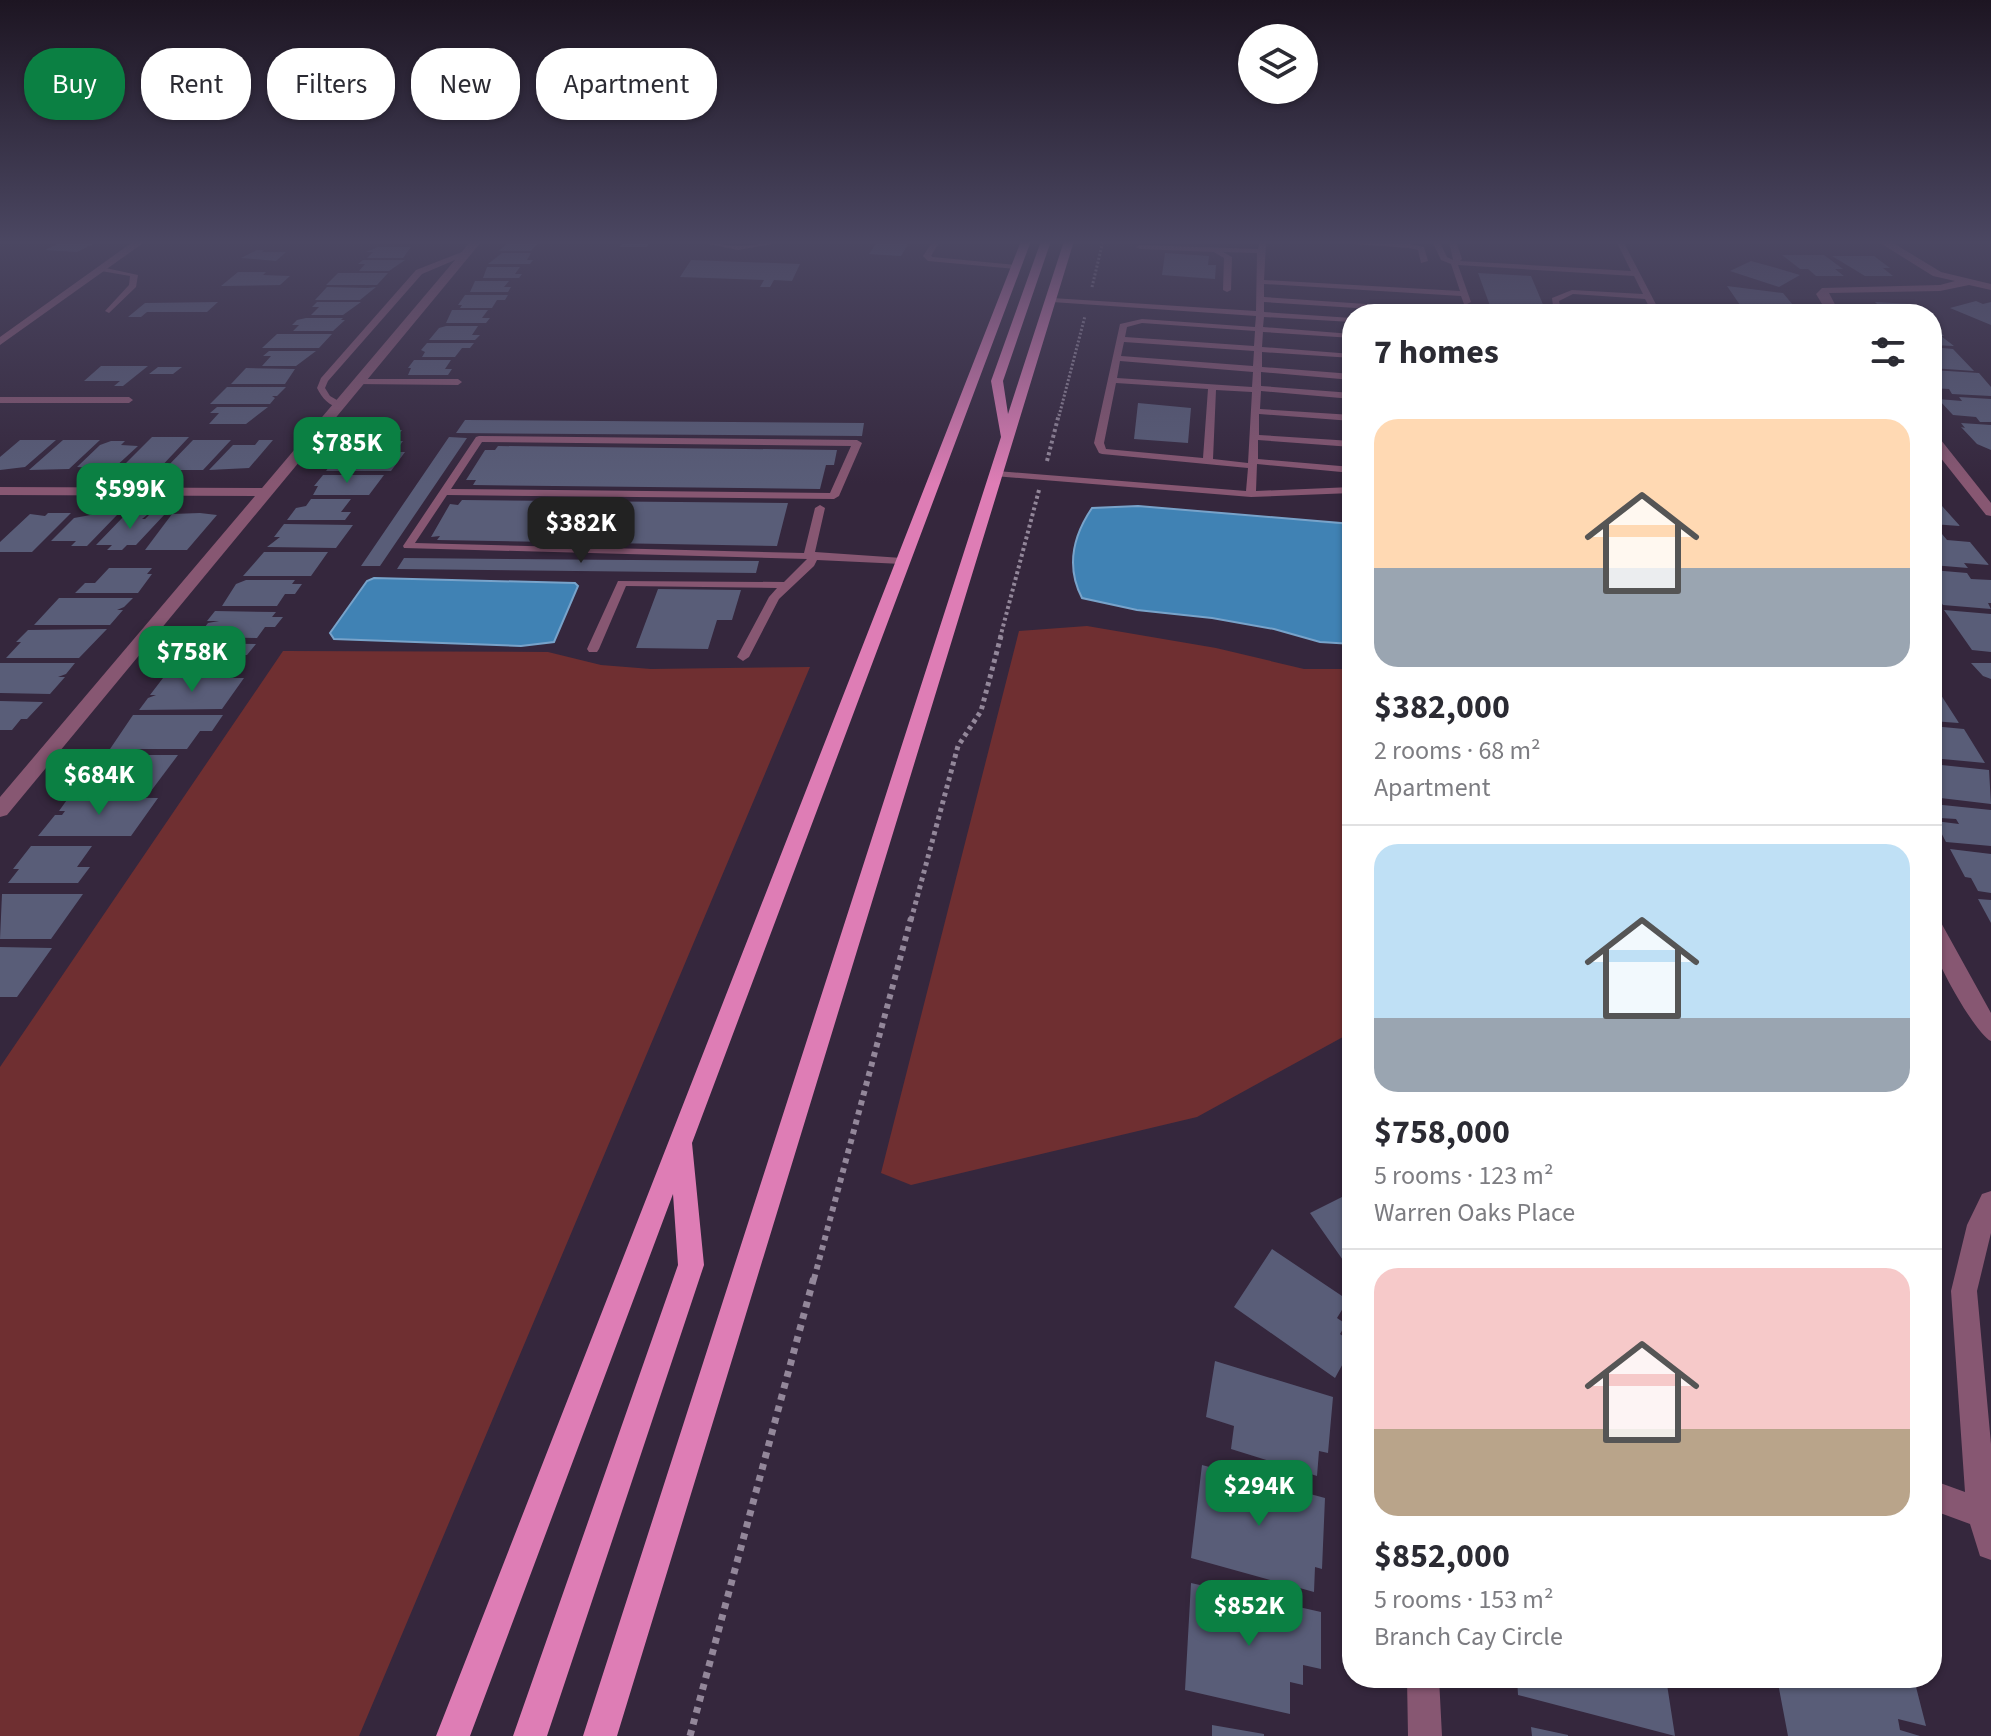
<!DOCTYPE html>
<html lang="en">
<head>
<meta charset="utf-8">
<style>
	:root { --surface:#fff; --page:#f2f2f3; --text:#2b2b33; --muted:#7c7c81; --line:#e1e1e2; --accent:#0b8043 }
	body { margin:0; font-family:"Source Sans 3",sans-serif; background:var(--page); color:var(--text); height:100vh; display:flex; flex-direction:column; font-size:30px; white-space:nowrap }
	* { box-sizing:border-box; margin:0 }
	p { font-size:26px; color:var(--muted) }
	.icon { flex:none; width:44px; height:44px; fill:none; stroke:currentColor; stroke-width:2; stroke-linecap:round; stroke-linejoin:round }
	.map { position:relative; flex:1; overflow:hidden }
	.drawer { position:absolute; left:1342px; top:304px; width:600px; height:1384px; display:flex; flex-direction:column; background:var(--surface); border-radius:32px; box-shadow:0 2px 6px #0004 }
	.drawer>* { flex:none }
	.hud { position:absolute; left:24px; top:48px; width:760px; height:72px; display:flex; gap:16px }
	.tools { position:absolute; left:1238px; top:24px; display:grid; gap:16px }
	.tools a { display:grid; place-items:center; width:80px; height:80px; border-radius:50%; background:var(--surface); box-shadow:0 2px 6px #0004; font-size:40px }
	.price { position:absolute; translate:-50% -68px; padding:0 18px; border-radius:16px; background:var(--accent); color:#fff; font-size:26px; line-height:52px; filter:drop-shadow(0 2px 4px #0008) }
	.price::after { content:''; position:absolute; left:50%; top:48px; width:24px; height:18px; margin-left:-12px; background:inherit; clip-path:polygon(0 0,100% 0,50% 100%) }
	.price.on { background:#222; color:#fff }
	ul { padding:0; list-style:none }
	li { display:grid; align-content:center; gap:16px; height:424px; padding:0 32px }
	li+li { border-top:2px solid var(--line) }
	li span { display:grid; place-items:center; height:248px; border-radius:24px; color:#555 }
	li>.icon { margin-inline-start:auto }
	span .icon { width:144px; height:144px; fill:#fffc; stroke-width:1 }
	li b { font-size:34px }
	h2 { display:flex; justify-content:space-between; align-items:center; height:96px; padding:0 32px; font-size:34px }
	.chip { padding:0 28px; border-radius:32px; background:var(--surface); box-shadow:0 2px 6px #0004; font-size:28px; line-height:72px }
	.chip.on { background:var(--accent); color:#fff }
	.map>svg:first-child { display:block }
	.green { fill:#6f2f31 }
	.water { fill:#4082b4; stroke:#78a3ca; stroke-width:2 }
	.building { fill:#595d78 }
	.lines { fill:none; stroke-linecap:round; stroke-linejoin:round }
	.path-far4 { stroke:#93879a; stroke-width:3; stroke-dasharray:2 2; stroke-linecap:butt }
	.path-far3 { stroke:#93879a; stroke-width:4; stroke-dasharray:3 3; stroke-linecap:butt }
	.path-far2 { stroke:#93879a; stroke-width:5; stroke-dasharray:4 4; stroke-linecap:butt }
	.path-far1 { stroke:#93879a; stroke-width:6; stroke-dasharray:5 5; stroke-linecap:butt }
	.path { stroke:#93879a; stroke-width:7; stroke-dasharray:6 6; stroke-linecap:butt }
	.service { fill:#875772; fill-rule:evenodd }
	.minor { fill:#875772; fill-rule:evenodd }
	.primary { fill:#de7db5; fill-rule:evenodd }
</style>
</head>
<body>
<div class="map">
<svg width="1991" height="1736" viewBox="0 0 1991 1736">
	<rect width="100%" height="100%" fill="#35273d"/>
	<path class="green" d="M1087 626 1216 648 1304 669H1352V1032L1197 1117 911 1185 881 1173 1019 631Z
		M283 651 548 652 601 665 651 669 810 667 359 1736H0V1067Z"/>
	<path class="water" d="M1138 506 1352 524V644L1320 642 1274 629 1212 618 1137 610 1082 598C1066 567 1073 536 1092 508Z
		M374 578 575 583 578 586 554 642 521 646 334 639 330 633 367 581Z"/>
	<path class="building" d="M509 241H545L536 245 531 251H499Z
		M624 241H650L647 247H620Z
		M878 241H910L901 256 869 254Z
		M61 242 93 244 77 252 45 250Z
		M378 247H411L403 258H367L373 252H366Z
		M257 250H264L262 252H286L276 261 241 258Z
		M502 253H531L527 260H533L530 264H488Z
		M1165 253 1209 256 1208 265H1216L1215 279 1162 275Z
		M1782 255H1824L1843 269H1835L1844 276H1816L1808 269H1800Z
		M1832 256H1874L1890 268H1883L1893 276H1865Z
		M363 260H405L389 271H359L365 264H358Z
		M691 260 800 264 792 281 774 280 770 287H760L764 280 680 277Z
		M1751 261 1773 267 1800 275 1779 287 1730 271Z
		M487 267H520L515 274H522L519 278H483Z
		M238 272H266L263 275 290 276 280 285 221 286Z
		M338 273H388L377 285H326Z
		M1478 273 1531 276 1547 314H1493Z
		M475 281H509L504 287H511L508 292H470Z
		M1727 286 1783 293 1793 305H1740Z
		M327 287 368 288 376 287 360 300H315Z
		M465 295H508L505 300H497L492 308H460L462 305H458Z
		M1976 301 1983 304 1991 302V325L1950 308Z
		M218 302 207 312H147L141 317H128L145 303Z
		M317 302H361L343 315H311L319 307H312Z
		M1875 302 1911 304 1920 314H1867L1857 304 1878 305Z
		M1737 307 1779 309 1783 314H1745Z
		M452 310H488L482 318H490L486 323H446Z
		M306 318H343L341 320H345L333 331H293L299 325H292L297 320Z
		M446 326H478L472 335H480L475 340H429L439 328Z
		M1932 326H1935L1944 336H1941L1954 346 1932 345Z
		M277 334H332L319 348H262Z
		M427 343H474L470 348H462L455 357H422L425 352 421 350Z
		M1932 347 1953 349 1974 371 1932 368Z
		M269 351H316L296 366H262L271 356H263Z
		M414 360H451L445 369H452L448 375H408L411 368H408Z
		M101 366H148L123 386H114L120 381H84Z
		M158 367H182L173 374H149Z
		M246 368 295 369 285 384H231Z
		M1932 370 1979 373 1991 387V396L1952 394 1949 389 1932 388V374H1935Z
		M227 387H286L277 396H272L275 398 270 404H210Z
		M1959 397 1991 399V422H1980L1976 417 1953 415 1938 399 1962 401Z
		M1138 403 1191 408 1188 443 1134 439Z
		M217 407H268L246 424H209L219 413H210Z
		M465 420 864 423 862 436 456 433Z
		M1961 423 1991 425V450L1977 444 1961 427 1965 428Z
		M365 430H402L394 441H403L398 448H344L357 433Z
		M152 437H189L158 470H119Z
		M449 437 467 438 380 566H361Z
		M20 440H56L25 467 0 470V457Z
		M63 440H100L69 469 29 470Z
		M193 440H231L203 470H164Z
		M259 440H273L249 468 209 470 233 445H255Z
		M111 441H125L121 445 138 446 113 469 77 467 100 445Z
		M498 446 837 450 834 465H826L820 489 473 485 476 480H466L485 450H495Z
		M341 452H405L391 471H326L334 460H339L336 459Z
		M323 475H384L369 495H313L318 486H314Z
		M311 499H351L341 512H351L345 520H287L296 508 306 506Z
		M462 500 788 503 777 546 437 540 440 536 431 537 450 504 458 505Z
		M1932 505 1942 506 1960 526 1932 524Z
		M48 513H71L32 552H0V542L30 514 45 516Z
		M200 513 217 515 187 550H145L172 514Z
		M96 514H118L87 546H71L76 541H51L74 518Z
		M150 514H165L136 545H127L122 550H107L112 545H96L125 515H147L142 519H145Z
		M284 524 353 525 336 548 267 547 280 537H274Z
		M1932 533 1942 534 1947 540 1970 542 1989 565 1964 563 1968 568 1932 565Z
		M264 552H328L311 576H243Z
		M404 558 759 561 756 573 397 569Z
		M109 568H152L147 574H152L138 593H75L85 583H95Z
		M1932 570 1967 573 1971 579 1991 580V603H1988L1991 609 1943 605 1932 590Z
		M246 580H295L292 584H302L295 594H285L277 606H222L236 584Z
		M658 589 741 590 732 620H717L708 649 636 648Z
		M59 598H133L124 607 117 610H123L110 625H34Z
		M1944 610 1991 614V652L1972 650Z
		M215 611 276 612 272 617H283L275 627H265L257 638 197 637 208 623 219 621H207Z
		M107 629 79 658H6L21 642H16L28 630Z
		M191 643 256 644 247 655H237L224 673 176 672 180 667H174Z
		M0 663H75L66 674 58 677H65L50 694 0 693Z
		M1971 663H1991V679L1983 676Z
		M163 678H244L222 709 139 710 148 698 156 695H150Z
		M1932 691 1939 692 1959 723 1932 721Z
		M0 701 43 702 27 719H21L12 730H0Z
		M133 715H223L212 731H200L187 749H110Z
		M1932 726 1964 729 1985 763 1932 758Z
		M104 755H178L151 791H80L93 774H88Z
		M1932 764 1989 770 1991 804 1932 797Z
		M69 797 158 798 131 836H38L55 815H62L65 811H59Z
		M1933 804 1991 810V846L1946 842 1935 821 1959 824 1956 819 1940 818Z
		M31 846H92L77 867H90L78 883H8L19 869H13Z
		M1950 849 1991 854V893L1978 891 1971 878 1965 877Z
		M2 894H83L51 939H0Z
		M1978 899 1991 900V923Z
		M0 947 52 948 17 997H0Z
		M1932 1050 1939 1052 1941 1080 1932 1076Z
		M1352 1192V1273L1310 1213Z
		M1272 1249 1348 1300 1337 1318 1346 1324 1340 1334 1352 1343V1347L1335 1378 1234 1307Z
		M1215 1361 1333 1397 1328 1453 1319 1451 1317 1476 1231 1449 1234 1426 1206 1417Z
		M1202 1465 1325 1498 1322 1569 1315 1567 1314 1592 1191 1558Z
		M1191 1583 1321 1612V1669L1303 1665V1685L1290 1682V1714L1185 1690Z
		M1517 1678H1666L1675 1736 1518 1695Z
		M1777 1678H1895L1915 1683 1926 1726 1898 1719 1900 1730 1920 1736H1788Z
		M1212 1725 1264 1734V1736H1212Z
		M1531 1727 1568 1735V1736H1532Z"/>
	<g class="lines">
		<path class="path-far4" d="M1092 287 1103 241
			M1059 416 1085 316"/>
		<path class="path-far3" d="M1047 461 1059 414
			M1000 638 1039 490"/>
		<path class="path-far2" d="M911 920 958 746 981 711 1001 636"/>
		<path class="path-far1" d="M814 1279 911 918"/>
		<path class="path" d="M690 1736 814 1277"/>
		<path class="service" d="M694 241C709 241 723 246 738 246 755 246 772 241 789 241L738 250Z
			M933 241H940L931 256 933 257 1016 265 1020 267 1016 269 928 261 923 256Z
			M1260 241H1270L1266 243 1264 280 1460 291 1451 264 1441 260 1432 241H1439L1447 257 1453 260 1449 241H1456L1462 259 1460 261 1631 271 1616 241H1623L1661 314H1653L1645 299 1573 294 1559 301 1562 314H1554L1552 298 1572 290 1643 294 1634 276 1458 265 1471 302 1467 304H1464L1461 296 1264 284V297L1470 311 1474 313 1450 314 1264 302V312L1352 318V322L1264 317 1263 327 1352 334V338L1263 332 1262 347 1352 354V358L1262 352V367L1352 374V380L1261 372V386L1352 393V399L1261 391 1260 409 1352 415V421L1259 414V435L1352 441V447L1258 440V459L1352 467V473L1257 464 1256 491 1352 487V493L1251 497 994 476V472L997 471 1246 491 1248 468 1102 454 1099 453 1094 443 1120 324 1142 319 1255 327 1256 316 1052 302 1048 300 1052 298 1256 311 1257 253 1223 252 1232 257 1231 290 1227 292 1223 290 1224 258 1214 252 1140 249 1136 247 1140 245 1258 249ZM1142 323 1255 331 1254 346 1125 337 1127 327ZM1124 342 1254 351 1253 366 1121 356ZM1120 361 1253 372 1252 387 1117 378ZM1116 383 1208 389 1203 458 1106 449 1104 443ZM1216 390 1252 392 1248 463 1213 459Z
			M1315 241 1409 244 1424 247 1428 261 1421 263 1418 250 1409 248Z
			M462 252 469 254 422 274 328 381 325 388 330 396 342 403V407C330 408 322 398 317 388L321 378 416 270Z
			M101 267 138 275 136 287 109 313 105 311 129 285 130 276 101 271Z
			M358 379H458L462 382 458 385 355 384 354 382Z
			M0 397H129L133 400 129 403H0Z
			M479 436 857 440 862 443 839 496 834 499 447 495 415 543 804 553 815 508 820 505 825 508 815 552 902 558 907 561 902 564 817 560 814 566 779 599 749 657 743 661 737 657 769 597 777 588 626 586 599 649 597 652H589L587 649 618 581 784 582 807 559 404 548 403 546 476 437ZM482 442 851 446 830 493 451 489Z"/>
		<path class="minor" d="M134 241H146L0 345V337Z
			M471 241H482L7 815 0 817V797L255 496 0 495V487L262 488Z
			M1877 241H1890L1941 272 1991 284V290L1969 285 1940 291 1829 293 1840 314H1828L1816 294 1822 288 1940 285 1955 281 1933 276Z
			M1932 434 1937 435 1991 503V516L1986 515 1932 447Z
			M1932 917 1939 919 1991 1013V1041C1976 1035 1934 959 1932 943 1931 934 1932 925 1932 917Z
			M1991 1191V1233L1977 1291 1991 1444V1560L1980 1556 1970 1524 1932 1510V1480L1965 1492 1951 1291 1967 1225 1982 1194Z
			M1407 1678H1439L1442 1736H1408Z"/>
		<path class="primary" d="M1021 241H1031L692 1143 704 1265 547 1736H513L678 1265 673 1194 470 1736H436Z
			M1041 241H1051L1003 381 1008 414 1064 241H1074L617 1736H583L1001 437 991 381Z"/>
	</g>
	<linearGradient id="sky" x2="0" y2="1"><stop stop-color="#1d1522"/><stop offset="0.5" stop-color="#4b4762"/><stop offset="1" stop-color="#4b4762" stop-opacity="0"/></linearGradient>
	<rect width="1991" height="484" fill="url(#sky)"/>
</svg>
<div class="tools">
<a><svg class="icon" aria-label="layers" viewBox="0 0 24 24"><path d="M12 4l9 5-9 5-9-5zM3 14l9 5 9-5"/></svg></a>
</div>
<b class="price" style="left:347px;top:485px">$785K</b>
<b class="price" style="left:130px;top:531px">$599K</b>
<b class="price on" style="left:581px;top:565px">$382K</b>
<b class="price" style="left:192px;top:694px">$758K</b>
<b class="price" style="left:99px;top:817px">$684K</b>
<b class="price" style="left:1259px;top:1528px">$294K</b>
<b class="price" style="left:1249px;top:1648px">$852K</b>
<div class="hud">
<a class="chip on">Buy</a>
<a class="chip">Rent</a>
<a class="chip">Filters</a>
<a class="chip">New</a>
<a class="chip">Apartment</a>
</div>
<section class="drawer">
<h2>7 homes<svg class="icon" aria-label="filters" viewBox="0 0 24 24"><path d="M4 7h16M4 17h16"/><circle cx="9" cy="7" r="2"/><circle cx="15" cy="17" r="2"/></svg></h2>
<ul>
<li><span style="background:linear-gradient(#ffd9b3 60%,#9aa5b1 0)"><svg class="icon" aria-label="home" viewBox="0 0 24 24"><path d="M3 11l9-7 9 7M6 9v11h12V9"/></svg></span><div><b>$382,000</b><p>2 rooms · 68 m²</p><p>Apartment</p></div></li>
<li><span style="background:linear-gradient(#bfe0f5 70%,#9aa5b1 0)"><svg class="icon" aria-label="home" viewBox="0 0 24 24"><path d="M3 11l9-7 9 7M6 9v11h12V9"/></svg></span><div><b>$758,000</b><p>5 rooms · 123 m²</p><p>Warren Oaks Place</p></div></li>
<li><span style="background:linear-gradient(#f6c9c9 65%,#b9a48a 0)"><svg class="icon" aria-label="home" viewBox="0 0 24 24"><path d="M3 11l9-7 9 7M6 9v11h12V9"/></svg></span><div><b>$852,000</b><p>5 rooms · 153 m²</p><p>Branch Cay Circle</p></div></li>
</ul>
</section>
</div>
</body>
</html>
